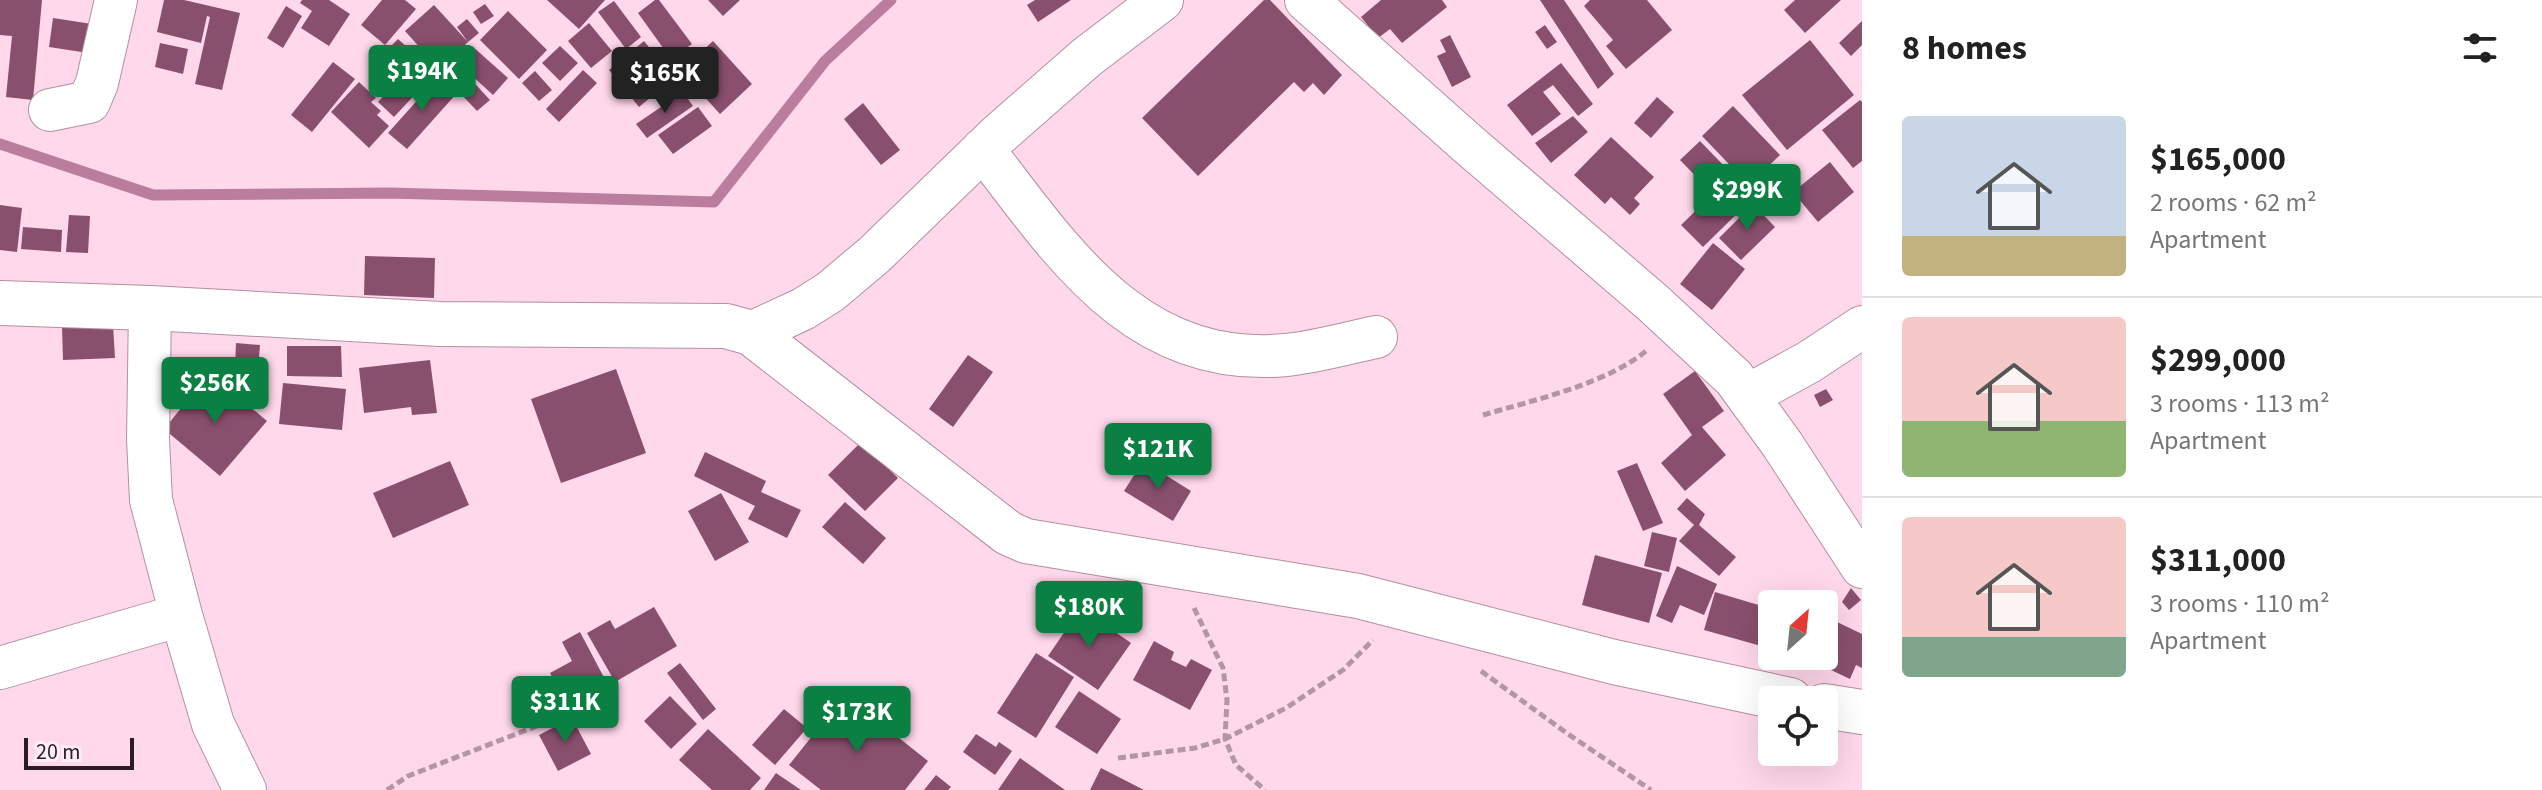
<!DOCTYPE html>
<html lang="en">
<head>
<meta charset="utf-8">
<style>
	:root { --surface:#fff; --page:#f6f6f6; --text:#222; --muted:#767676; --line:#e0e0e0; --accent:#0b8043 }
	body { margin:0; font-family:"Source Sans 3",sans-serif; background:var(--page); color:var(--text); height:100vh; display:flex; flex-direction:column; font-size:30px; white-space:nowrap }
	* { box-sizing:border-box; margin:0 }
	p { font-size:26px; color:var(--muted) }
	.icon { flex:none; width:44px; height:44px; fill:none; stroke:currentColor; stroke-width:2; stroke-linecap:round; stroke-linejoin:round }
	.map { position:relative; flex:1; overflow:hidden }
	.sheet { display:flex; flex-direction:column; background:var(--surface); width:680px }
	.sheet>* { flex:none }
	.needle { width:52px; rotate:27deg }
	.fabs { position:absolute; left:1758px; top:590px; display:grid; gap:16px }
	.fabs a { display:grid; place-items:center; width:80px; height:80px; border-radius:8px; background:var(--surface); box-shadow:0 8px 32px #0002; font-size:40px }
	.scale { position:absolute; left:24px; bottom:20px; width:110px; box-sizing:border-box; padding-left:8px; border:4px solid #291c23; border-top:0; font-size:22px; line-height:28px; white-space:nowrap; color:#291c23; -webkit-text-stroke:6px #fdedf4; paint-order:stroke }
	.price { position:absolute; translate:-50% -68px; padding:0 18px; border-radius:8px; background:var(--accent); color:#fff; font-size:26px; line-height:52px; filter:drop-shadow(0 2px 4px #0008) }
	.price::after { content:''; position:absolute; left:50%; top:48px; width:24px; height:18px; margin-left:-12px; background:inherit; clip-path:polygon(0 0,100% 0,50% 100%) }
	.price.current { background:#222; color:#fff }
	ul { padding:0; list-style:none }
	li { display:flex; align-items:center; gap:24px; height:200px; padding:0 40px }
	li+li { border-top:2px solid var(--line) }
	li span { display:grid; place-items:center; flex:none; width:224px; height:160px; border-radius:8px; color:#555 }
	li>.icon { margin-inline-start:auto }
	span .icon { width:96px; height:96px; fill:#fffc; stroke-width:1 }
	li b { font-size:34px }
	h2 { display:flex; justify-content:space-between; align-items:center; height:96px; padding:0 40px; font-size:34px }
	main { display:flex; flex:1; min-height:0 }
	.map>svg:first-child { display:block }
	.lines { fill:none; stroke-linecap:round; stroke-linejoin:round }
	.stream { stroke:#ba7d9d; stroke-width:11 }
	.building { fill:#89506e }
	.street-casing { stroke:#b38fa1; stroke-width:44 }
	.secondary-casing { stroke:#b38fa1; stroke-width:46 }
	.path { stroke:#b396a4; stroke-width:5; stroke-dasharray:8 4; stroke-linecap:butt }
	.street { stroke:#fff; stroke-width:42 }
	.secondary { stroke:#fff; stroke-width:44 }
</style>
</head>
<body>
<main>
<div class="map">
<svg width="1862" height="790" viewBox="0 0 1862 790">
	<rect width="100%" height="100%" fill="#ffd8eb"/>
	<g class="lines">
		<path class="stream" d="M0 144 153 195 389 193 714 202 825 61 891 0"/>
	</g>
	<path class="building" d="M0 0H42L33 100 6 97 12 36 0 35Z
		M164 0H184L240 13 222 90 195 84 210 17 207 16 201 43 157 32Z
		M302 0H329L350 14 329 46 301 28 312 11 300 3Z
		M382 0H405L416 9 385 45 361 25Z
		M547 0H605L579 29Z
		M655 0H659L692 44 671 59 638 13Z
		M708 0H740L723 16Z
		M1035 0H1071L1038 22 1027 5Z
		M1264 0H1270L1342 75 1324 95 1313 83 1304 92 1294 82 1198 176 1142 118Z
		M1381 0H1442L1447 7 1402 43 1390 29 1378 38 1361 17Z
		M1540 0H1564L1614 74 1598 89Z
		M1590 0H1647L1672 30 1626 69 1606 46 1613 40 1584 6Z
		M1795 0H1841L1805 33 1784 10Z
		M614 1 641 37 626 49 598 12Z
		M485 4 494 16 481 24 473 12Z
		M434 5 468 42 439 69 405 31Z
		M286 6 302 16 283 48 267 38Z
		M508 11 547 50 519 79 480 40Z
		M53 18 92 24 88 53 49 47Z
		M467 19 479 33 468 42 457 27Z
		M1862 21V45L1851 56 1839 43Z
		M589 23 612 51 591 68 568 41Z
		M1545 25 1557 42 1547 49 1535 32Z
		M1450 35 1471 77 1452 87 1437 56 1446 52 1440 40Z
		M398 39 435 73 394 117 378 102 396 83 374 63Z
		M1810 40 1854 95 1787 150 1742 95Z
		M644 41 682 88 670 97 662 88 639 107 609 70Z
		M713 41 752 84 720 114 681 71Z
		M160 43 188 49 183 74 155 67Z
		M472 46 508 78 493 95 457 62Z
		M560 46 578 63 560 81 542 63Z
		M333 62 355 79 312 132 291 115Z
		M456 63 490 100 477 111 443 75Z
		M1561 63 1593 104 1578 116 1553 85 1543 92 1561 114 1532 136 1507 105Z
		M583 70 597 83 559 122 546 109Z
		M535 71 552 90 539 101 522 83Z
		M438 77 457 93 407 149 388 133Z
		M359 82 376 98 371 102 381 111 377 115 389 126 369 148 331 112Z
		M683 92 693 106 647 138 636 124Z
		M1657 97 1674 112 1651 138 1634 123Z
		M1860 100 1862 102V161L1853 168 1822 130Z
		M863 103 900 150 881 165 844 119Z
		M1733 106 1780 155 1749 185 1702 136Z
		M698 107 712 126 673 154 658 135Z
		M1573 116 1588 132 1551 163 1535 143Z
		M1611 137 1654 177 1634 198 1640 204 1630 215 1611 197 1605 204 1574 175Z
		M1700 141 1754 197 1703 247 1681 225 1713 194 1680 160Z
		M1830 162 1854 192 1818 222 1793 192Z
		M1753 204 1775 227 1741 260 1719 238Z
		M0 205 22 208 17 252 0 250Z
		M69 215 90 216 88 253 66 252Z
		M23 227 62 230 61 252 21 249Z
		M1713 243 1745 269 1712 310 1680 284Z
		M365 256 435 258 434 298 364 295Z
		M113 325 115 358 63 360 62 327Z
		M236 343 260 345 258 370 235 368Z
		M287 346H341L342 377 287 376Z
		M968 355 993 372 953 427 929 409Z
		M430 360 437 413 412 415 411 407 364 413 359 368Z
		M616 369 646 453 561 483 531 399Z
		M1695 371 1724 411 1702 427 1726 455 1685 491 1661 463 1692 435 1663 394Z
		M210 373 267 421 220 476 164 429Z
		M283 383 346 389 342 430 279 424Z
		M1826 389 1833 400 1820 407 1814 395Z
		M861 442 898 478 865 511 828 475Z
		M705 452 766 481 761 492 801 510 787 538 748 519 755 506 694 476Z
		M450 461 469 505 393 538 373 493Z
		M1143 461 1191 491 1173 521 1124 491Z
		M1637 463 1663 523 1643 531 1617 471Z
		M721 493 749 542 715 561 688 511Z
		M1687 498 1705 514 1699 525 1736 557 1719 576 1679 541 1694 525 1677 509Z
		M845 502 886 538 863 564 822 527Z
		M1652 532 1677 538 1669 572 1644 566Z
		M1595 555 1662 573 1649 623 1582 605Z
		M1677 566 1717 584 1704 615 1680 605 1672 623 1656 616Z
		M1851 588 1861 600 1849 610 1842 602Z
		M1715 592 1772 609V649L1704 630Z
		M654 607 677 646 615 682 587 633 610 620 615 629Z
		M1081 608 1131 643 1098 690 1048 656Z
		M1833 620 1862 634V668L1856 665 1850 679 1812 661 1814 656H1824V640Z
		M580 632 609 687 568 708 550 673 572 661 562 642Z
		M1154 641 1174 652 1171 660 1186 667 1191 659 1212 670 1190 710 1133 680Z
		M1036 653 1074 677 1036 738 997 713Z
		M680 663 716 709 703 720 667 673Z
		M1079 691 1121 719 1097 754 1055 727Z
		M845 695 928 761 905 790H821L789 765Z
		M670 696 697 724 671 749 644 721Z
		M784 709 807 728 775 765 752 745Z
		M572 718 591 754 558 771 539 735Z
		M708 729 761 778 750 790H712L679 760Z
		M976 734 996 747 999 742 1012 751 995 775 963 752Z
		M1020 758 1065 790H998Z
		M1101 768 1144 790H1090Z
		M776 773 801 790H764Z
		M936 775 951 787 948 790H924Z"/>
	<g class="lines">
		<g class="street-casing">
			<path id="street" d="M1306 0 1468 144 1652 302 1734 378 1782 444 1862 567
				M50 110 89 102 97 83 116 0
				M983 149C1063 253 1137 369 1286 355 1316 352 1347 343 1376 337
				M150 308 148 439 151 500 181 615 213 724 245 790
				M751 333 803 309 830 292 874 255 998 135 1087 57 1162 0
				M1747 396 1809 362 1862 327
				M0 668 181 615"/>
		</g>
		<g class="secondary-casing">
			<path id="secondary" d="M0 303 150 308 440 324 726 326 751 333 1008 533 1026 541 1358 596 1614 662 1790 700
				M1824 706 1862 712"/>
		</g>
		<path class="path" d="M1483 415C1534 400 1606 384 1646 351
			M1194 608 1223 668 1227 700 1225 739 1236 765 1265 790
			M1481 671 1568 734 1651 790
			M1118 758 1195 748 1225 739 1286 708 1343 670 1373 640
			M387 790 408 776 560 717"/>
		<use href="#street" class="street"/>
		<use href="#secondary" class="secondary"/>
	</g>
</svg>
<div class="fabs">
<a><svg class="needle" viewBox="-14 -14 28 28"><path d="M0-13l5 13h-10z" fill="#e53935"/><path d="M0 13l5-13h-10z" fill="#767676"/></svg></a>
<a><svg class="icon" aria-label="locate" viewBox="0 0 24 24"><circle cx="12" cy="12" r="6"/><path d="M12 2v4M12 18v4M2 12h4M18 12h4"/></svg></a>
</div>
<div class="scale">20 m</div>
<b class="price" style="left:422px;top:113px">$194K</b>
<b class="price current" style="left:665px;top:115px">$165K</b>
<b class="price" style="left:1747px;top:232px">$299K</b>
<b class="price" style="left:215px;top:425px">$256K</b>
<b class="price" style="left:1158px;top:491px">$121K</b>
<b class="price" style="left:1089px;top:649px">$180K</b>
<b class="price" style="left:565px;top:744px">$311K</b>
<b class="price" style="left:857px;top:754px">$173K</b>
</div>
<section class="sheet">
<h2>8 homes<svg class="icon" aria-label="filters" viewBox="0 0 24 24"><path d="M4 7h16M4 17h16"/><circle cx="9" cy="7" r="2"/><circle cx="15" cy="17" r="2"/></svg></h2>
<ul>
<li><span style="background:linear-gradient(#c9d6e8 75%,#c2b280 0)"><svg class="icon" aria-label="home" viewBox="0 0 24 24"><path d="M3 11l9-7 9 7M6 9v11h12V9"/></svg></span><div><b>$165,000</b><p>2 rooms · 62 m²</p><p>Apartment</p></div></li>
<li><span style="background:linear-gradient(#f6c9c9 65%,#8fb573 0)"><svg class="icon" aria-label="home" viewBox="0 0 24 24"><path d="M3 11l9-7 9 7M6 9v11h12V9"/></svg></span><div><b>$299,000</b><p>3 rooms · 113 m²</p><p>Apartment</p></div></li>
<li><span style="background:linear-gradient(#f6c9c9 75%,#7fa58c 0)"><svg class="icon" aria-label="home" viewBox="0 0 24 24"><path d="M3 11l9-7 9 7M6 9v11h12V9"/></svg></span><div><b>$311,000</b><p>3 rooms · 110 m²</p><p>Apartment</p></div></li>
</ul>
</section>
</main>
</body>
</html>
